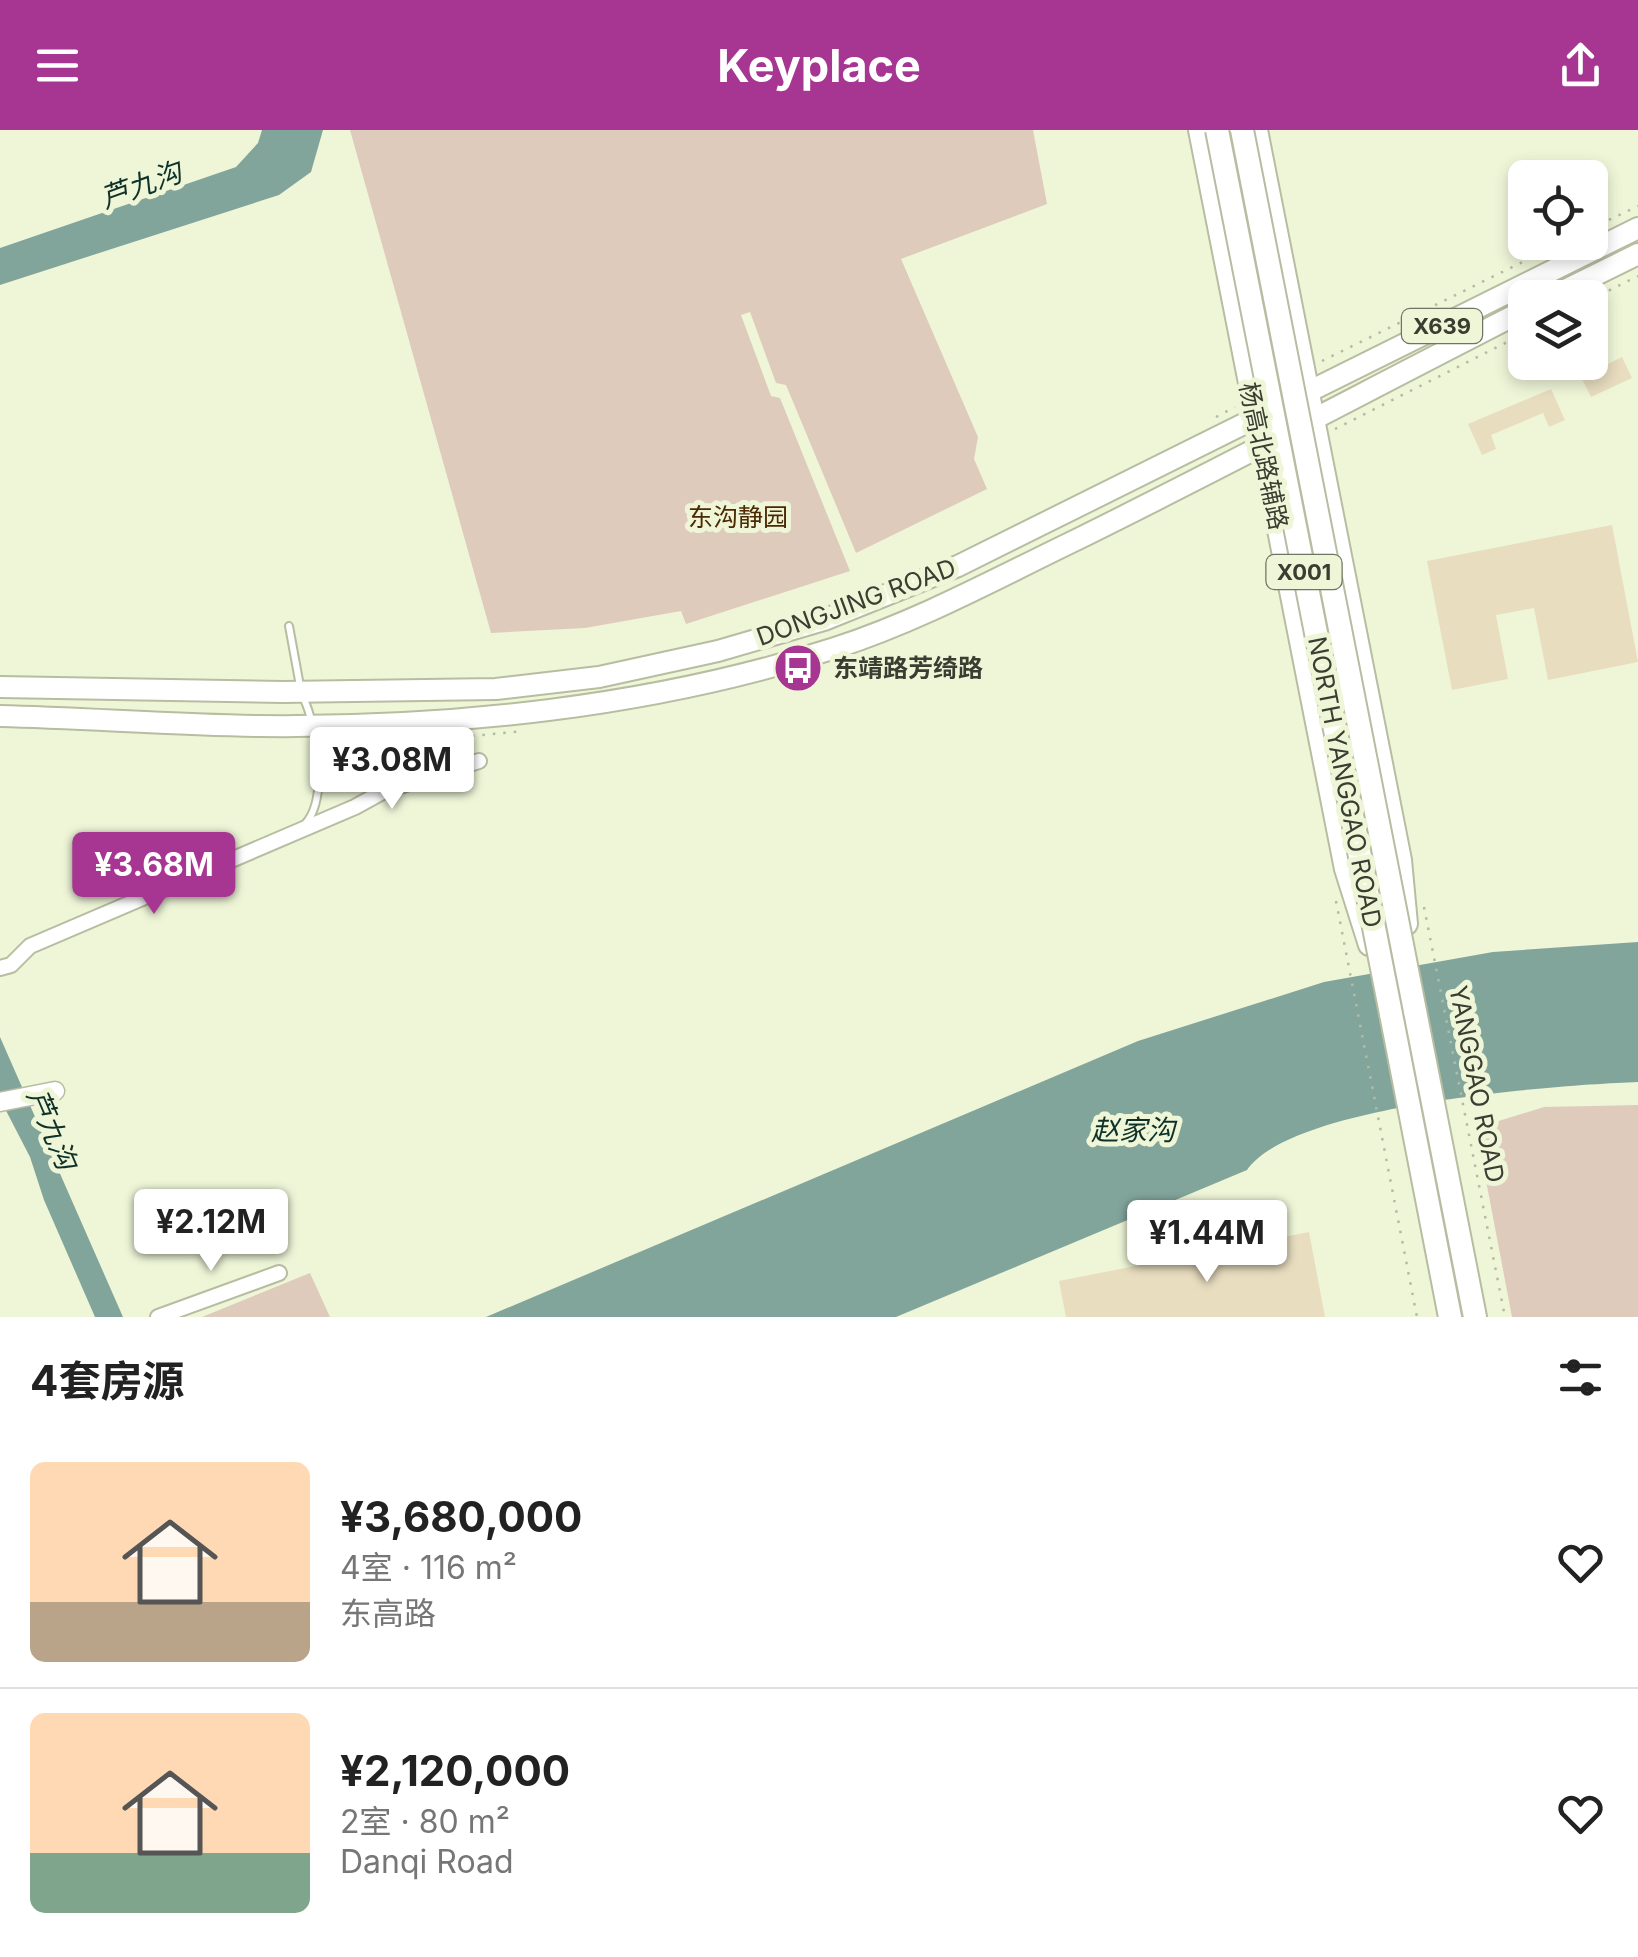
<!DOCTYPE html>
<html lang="zh">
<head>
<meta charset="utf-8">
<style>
	:root { --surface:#fff; --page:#f2f2f2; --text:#222; --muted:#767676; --line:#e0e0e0; --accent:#a63692 }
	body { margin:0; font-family:Inter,"Noto Sans SC",sans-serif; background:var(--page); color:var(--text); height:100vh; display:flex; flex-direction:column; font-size:38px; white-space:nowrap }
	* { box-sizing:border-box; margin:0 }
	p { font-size:32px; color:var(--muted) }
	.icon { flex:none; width:55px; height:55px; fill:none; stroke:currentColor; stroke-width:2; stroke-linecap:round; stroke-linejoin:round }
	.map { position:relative; height:1187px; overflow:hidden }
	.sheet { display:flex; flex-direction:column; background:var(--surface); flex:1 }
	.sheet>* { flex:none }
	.buttons { position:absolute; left:1508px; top:30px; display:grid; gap:20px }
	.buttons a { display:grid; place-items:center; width:100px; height:100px; border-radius:15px; background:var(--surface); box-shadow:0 5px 15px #0003; font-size:50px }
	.price { position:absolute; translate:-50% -85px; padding:0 22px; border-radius:10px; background:#fff; color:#222; font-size:32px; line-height:65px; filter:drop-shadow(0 2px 5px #0008) }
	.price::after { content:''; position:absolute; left:50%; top:60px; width:30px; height:22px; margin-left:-15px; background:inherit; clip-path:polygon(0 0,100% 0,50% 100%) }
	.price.selected { background:var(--accent); color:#fff }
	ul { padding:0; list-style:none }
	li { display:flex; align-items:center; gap:30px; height:250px; padding:0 30px }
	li+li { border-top:2px solid var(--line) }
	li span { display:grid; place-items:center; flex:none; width:280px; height:200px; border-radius:15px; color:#555 }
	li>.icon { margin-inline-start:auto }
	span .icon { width:120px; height:120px; fill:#fffc; stroke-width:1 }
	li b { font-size:42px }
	h2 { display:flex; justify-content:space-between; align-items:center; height:120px; padding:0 30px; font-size:42px }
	header { display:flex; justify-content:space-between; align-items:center; height:130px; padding:0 30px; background:var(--accent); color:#fff; font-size:45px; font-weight:700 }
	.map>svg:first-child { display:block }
	.green { fill:#decbbb }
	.water { fill:#82a59b }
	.building { fill:#e8ddbf }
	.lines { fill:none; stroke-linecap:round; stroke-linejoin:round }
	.service-casing { stroke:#b7bda1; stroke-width:10 }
	.minor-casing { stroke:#b7bda1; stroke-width:18 }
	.tertiary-casing { stroke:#b7bda1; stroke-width:21 }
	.primary-casing { stroke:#b7bda1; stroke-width:24 }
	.trunk-casing { stroke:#b7bda1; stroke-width:26 }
	.path { stroke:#b5baa2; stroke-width:2.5; stroke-dasharray:2.5 8; stroke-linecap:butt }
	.service { stroke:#fff; stroke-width:6 }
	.minor { stroke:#fff; stroke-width:14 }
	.tertiary { stroke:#fff; stroke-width:18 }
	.primary { stroke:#fff; stroke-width:20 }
	.trunk { stroke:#fff; stroke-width:22 }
	.trunk-bridge-casing { stroke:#b7bda1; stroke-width:26; stroke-linecap:butt }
	.trunk-bridge { stroke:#fff; stroke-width:22 }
	.labels { text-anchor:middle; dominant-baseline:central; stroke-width:10; stroke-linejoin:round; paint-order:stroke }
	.shield { fill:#eff6d8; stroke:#707463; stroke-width:2.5 }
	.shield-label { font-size:22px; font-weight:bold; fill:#3a3d31 }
	.street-label { font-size:25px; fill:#3a3d31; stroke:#eff6d8 }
	.park-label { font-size:25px; fill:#4c2903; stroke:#eff6d8 }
	.poi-label { font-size:25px; font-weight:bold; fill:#3a3d31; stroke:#eff6d8; text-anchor:start }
	.water-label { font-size:28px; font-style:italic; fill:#0e3129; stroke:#eff6d8 }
</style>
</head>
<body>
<header><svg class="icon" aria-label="menu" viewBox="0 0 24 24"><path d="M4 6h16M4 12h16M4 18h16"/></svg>Keyplace<svg class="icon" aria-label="share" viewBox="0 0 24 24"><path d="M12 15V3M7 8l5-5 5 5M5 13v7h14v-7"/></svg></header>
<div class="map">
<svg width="1638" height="1187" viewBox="0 0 1638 1187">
	<rect width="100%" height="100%" fill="#eff6d8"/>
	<path class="green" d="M350 0H1033L1047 74 901 129 978 307 974 329 987 359 856 423 786 255 776 253 750 182 741 185 771 266 780 268 850 441 686 494 681 481 585 498 491 503Z
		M1638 975V1187H1512L1476 998 1544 977Z
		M310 1143 330 1187H202Z"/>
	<path class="water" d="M262 0H323L311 42 279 65 0 155V118L236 37 258 13Z
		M1638 812V952C1557 955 1292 974 1247 1040L896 1187H486L1138 911 1324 852 1493 822Z
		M0 907 123 1187H95L44 1070 30 1027 0 969Z"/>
	<path class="building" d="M1622 227 1632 248 1591 267 1581 247Z
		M1551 259 1565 290 1549 297 1543 283 1491 305 1496 319 1482 325 1468 294Z
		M1612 395 1638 532 1548 550 1534 478 1496 485 1508 549 1452 560 1427 431Z
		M1309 1102 1325 1187H1066L1059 1151Z"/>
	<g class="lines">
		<g class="service-casing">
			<path id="service" d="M289 496 300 556
				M303 567C317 596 329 668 305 694"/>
		</g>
		<g class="minor-casing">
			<path id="minor" d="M0 838 11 835 30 816 355 677 384 661 479 631
				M158 1187 279 1143"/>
		</g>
		<g class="tertiary-casing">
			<path id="tertiary" d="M0 972 55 961"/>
		</g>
		<g class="primary-casing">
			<path id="primary" d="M1199 0 1345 739 1369 815
				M1257 0 1401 730 1407 794
				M1549 168 1638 124
				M0 557 283 562 496 559 599 547 718 521 824 490 958 436 1638 98
				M0 586C86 588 173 595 259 596 450 598 652 577 835 518 919 491 999 447 1078 409 1228 335 1376 256 1525 180"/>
		</g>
		<g class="trunk-casing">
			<path id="trunk" d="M1415 881 1475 1187
				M1391 884 1450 1187"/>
		</g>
		<path class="path" d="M1590 99 1638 76
			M1590 170 1638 146
			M1322 231 1563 112
			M1216 287 1235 277
			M1335 299 1525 203
			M451 608 523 601
			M1336 771 1417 1187
			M1424 777 1505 1187"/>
		<use href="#service" class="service"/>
		<use href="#minor" class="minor"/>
		<use href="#tertiary" class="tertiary"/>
		<use href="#primary" class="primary"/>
		<use href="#trunk" class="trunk"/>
		<g class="trunk-bridge-casing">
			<path id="trunk-bridge" d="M1217 0 1391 884
				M1242 0 1415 881"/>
		</g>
		<use href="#trunk-bridge" class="trunk-bridge"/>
	</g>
	<defs>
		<g id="bus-disc" transform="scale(2.5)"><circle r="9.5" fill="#a63692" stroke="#eff6d8"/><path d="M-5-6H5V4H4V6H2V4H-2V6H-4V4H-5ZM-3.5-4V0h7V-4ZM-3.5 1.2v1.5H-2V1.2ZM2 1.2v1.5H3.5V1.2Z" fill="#fff"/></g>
	</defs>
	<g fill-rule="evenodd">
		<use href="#bus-disc" x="798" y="538"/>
	</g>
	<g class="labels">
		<g class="shield">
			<rect x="1402" y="179" width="80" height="34" rx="8"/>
			<rect x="1266.5" y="425" width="75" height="34" rx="8"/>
		</g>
		<g class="shield-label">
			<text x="1442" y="196">X639</text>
			<text x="1304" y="442">X001</text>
		</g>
		<g class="street-label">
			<text transform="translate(1264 326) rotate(78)">杨高北路辅路</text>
			<text transform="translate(856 472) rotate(-20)">DONGJING ROAD</text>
			<text transform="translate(1345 652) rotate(79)">NORTH YANGGAO ROAD</text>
			<text transform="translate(1477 954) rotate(79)">YANGGAO ROAD</text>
		</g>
		<g class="park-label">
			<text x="738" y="387">东沟静园</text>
		</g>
		<g class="poi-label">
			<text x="833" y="538">东靖路芳绮路</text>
		</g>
		<g class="water-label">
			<text transform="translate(141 55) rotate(-20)">芦九沟</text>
			<text transform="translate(52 999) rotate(67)">芦九沟</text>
			<text x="1133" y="1000">赵家沟</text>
		</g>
	</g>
</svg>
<div class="buttons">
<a><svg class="icon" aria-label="locate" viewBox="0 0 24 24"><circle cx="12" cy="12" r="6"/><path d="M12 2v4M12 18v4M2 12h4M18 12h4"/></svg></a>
<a><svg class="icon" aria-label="layers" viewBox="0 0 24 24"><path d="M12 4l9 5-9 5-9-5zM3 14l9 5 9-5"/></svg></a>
</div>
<b class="price" style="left:392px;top:682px">¥3.08M</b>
<b class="price selected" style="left:154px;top:787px">¥3.68M</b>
<b class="price" style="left:211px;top:1144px">¥2.12M</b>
<b class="price" style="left:1207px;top:1155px">¥1.44M</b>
</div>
<section class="sheet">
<h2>4套房源<svg class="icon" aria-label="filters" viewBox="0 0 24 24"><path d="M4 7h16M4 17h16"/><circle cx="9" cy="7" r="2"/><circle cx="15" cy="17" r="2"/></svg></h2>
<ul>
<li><span style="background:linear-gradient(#ffd9b3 70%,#b9a48a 0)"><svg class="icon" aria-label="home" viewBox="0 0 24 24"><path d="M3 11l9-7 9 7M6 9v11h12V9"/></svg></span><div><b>¥3,680,000</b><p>4室 · 116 m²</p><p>东高路</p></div><svg class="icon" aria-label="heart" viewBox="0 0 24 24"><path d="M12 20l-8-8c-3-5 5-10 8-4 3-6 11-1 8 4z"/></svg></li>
<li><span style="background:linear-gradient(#ffd9b3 70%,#7fa58c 0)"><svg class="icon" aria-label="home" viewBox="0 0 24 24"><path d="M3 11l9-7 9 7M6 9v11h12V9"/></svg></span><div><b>¥2,120,000</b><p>2室 · 80 m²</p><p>Danqi Road</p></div><svg class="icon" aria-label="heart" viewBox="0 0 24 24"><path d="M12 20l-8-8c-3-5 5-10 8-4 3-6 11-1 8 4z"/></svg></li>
</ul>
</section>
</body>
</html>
